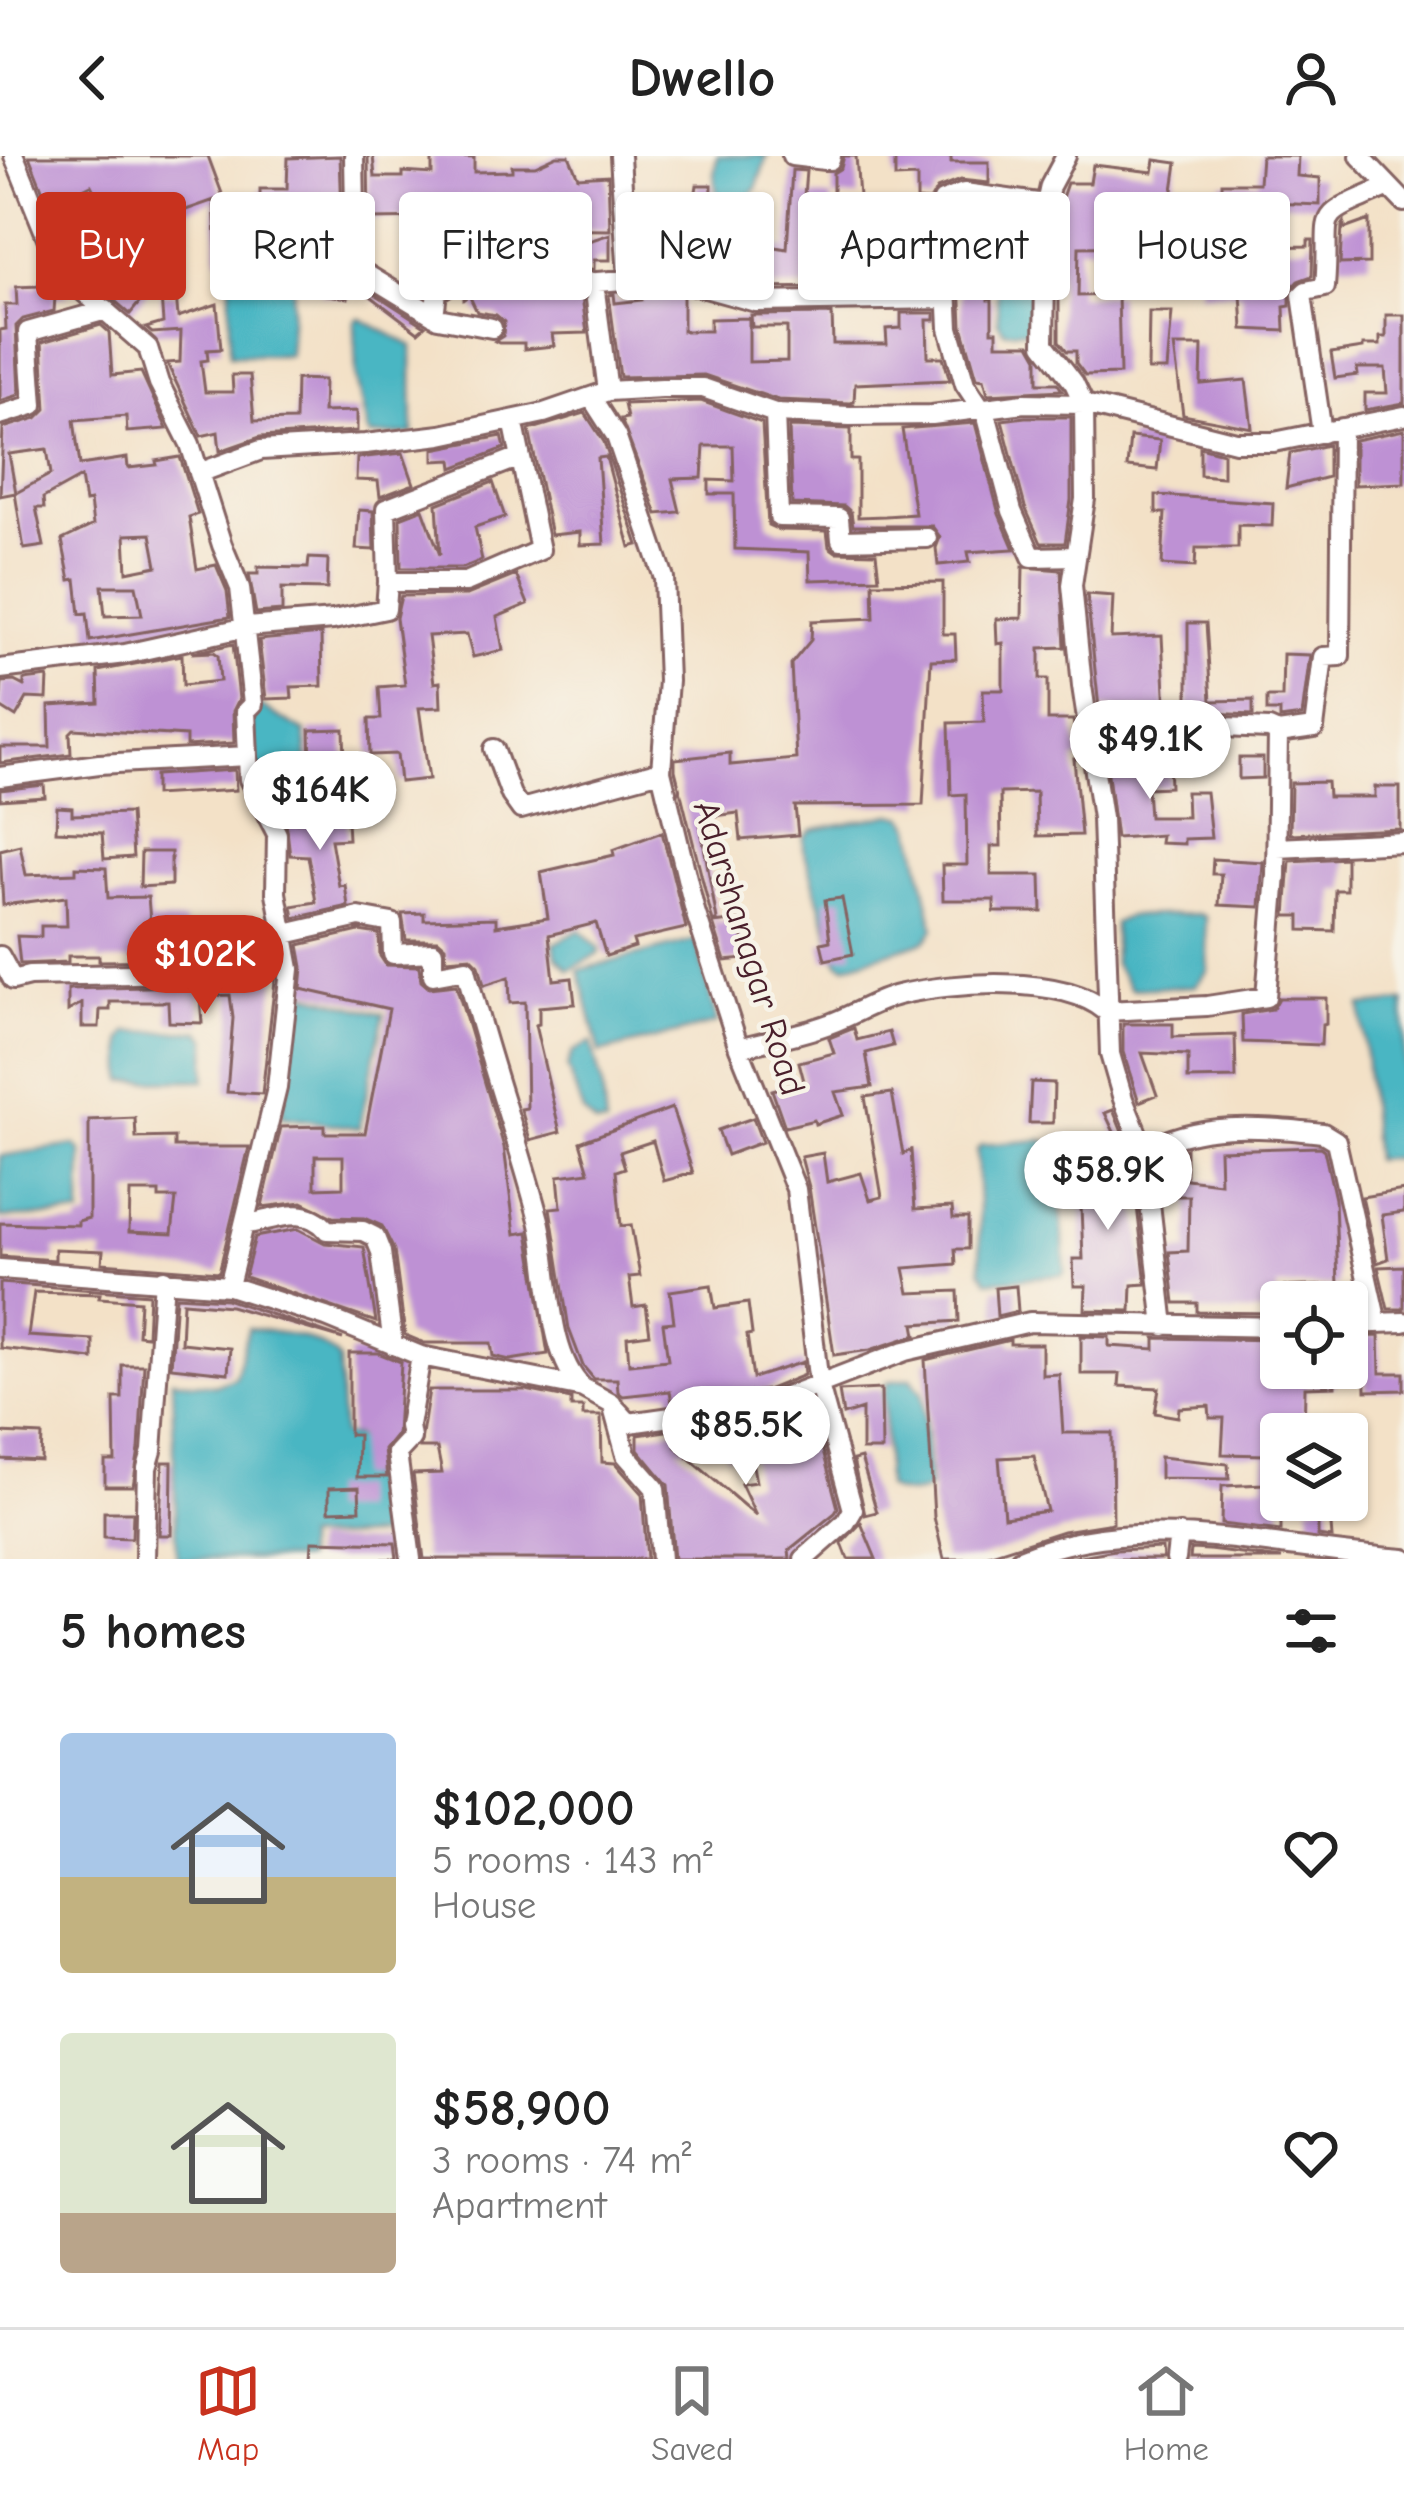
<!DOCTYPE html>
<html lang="en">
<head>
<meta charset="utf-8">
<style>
	:root { --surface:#fff; --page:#f2f2f2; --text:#222; --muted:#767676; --line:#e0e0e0; --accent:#c8321e }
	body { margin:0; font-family:"Comic Neue",sans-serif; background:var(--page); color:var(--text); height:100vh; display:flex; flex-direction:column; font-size:45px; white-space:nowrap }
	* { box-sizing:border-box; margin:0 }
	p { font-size:39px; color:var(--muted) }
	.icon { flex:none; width:66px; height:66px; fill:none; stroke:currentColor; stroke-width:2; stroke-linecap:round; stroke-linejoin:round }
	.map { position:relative; height:1403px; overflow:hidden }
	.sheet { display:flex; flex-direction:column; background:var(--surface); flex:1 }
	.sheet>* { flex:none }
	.top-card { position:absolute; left:36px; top:36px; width:1332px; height:108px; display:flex; gap:24px }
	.buttons { position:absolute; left:1260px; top:1125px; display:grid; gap:24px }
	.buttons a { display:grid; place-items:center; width:108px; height:108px; border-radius:12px; background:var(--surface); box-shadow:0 3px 9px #0004; font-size:60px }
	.price { position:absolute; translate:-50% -102px; padding:0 27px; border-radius:42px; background:#fff; color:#222; font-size:39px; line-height:78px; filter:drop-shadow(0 3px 6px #0008) }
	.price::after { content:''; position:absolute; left:50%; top:72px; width:36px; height:27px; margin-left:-18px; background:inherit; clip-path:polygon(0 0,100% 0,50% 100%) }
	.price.selected { background:var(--accent); color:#fff }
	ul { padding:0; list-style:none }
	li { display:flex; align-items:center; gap:36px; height:300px; padding:0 60px }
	li span { display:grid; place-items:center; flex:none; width:336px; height:240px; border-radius:12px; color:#555 }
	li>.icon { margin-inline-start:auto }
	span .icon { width:144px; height:144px; fill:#fffc; stroke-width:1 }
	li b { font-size:51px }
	h2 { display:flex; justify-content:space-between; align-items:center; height:144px; padding:0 60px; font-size:51px }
	.pill { padding:0 42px; border-radius:12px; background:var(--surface); box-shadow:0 3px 9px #0004; font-size:42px; line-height:108px }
	.pill.selected { background:var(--accent); color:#fff }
	header { display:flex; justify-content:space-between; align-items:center; height:156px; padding:0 60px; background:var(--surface); font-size:54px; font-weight:700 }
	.tabs { display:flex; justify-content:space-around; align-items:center; height:168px; border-top:3px solid var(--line); background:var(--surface); font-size:33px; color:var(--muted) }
	.tabs a { display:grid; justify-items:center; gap:6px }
	.tabs .selected { color:var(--accent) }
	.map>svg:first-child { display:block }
	.water { fill:#48b6c3; stroke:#496a77; stroke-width:3 }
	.building { fill:#be91d4; fill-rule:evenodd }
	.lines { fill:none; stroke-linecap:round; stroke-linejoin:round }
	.minor-casing { stroke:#856362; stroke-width:24 }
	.minor { stroke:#fff; stroke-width:18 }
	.labels { text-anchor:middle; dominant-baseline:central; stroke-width:9; stroke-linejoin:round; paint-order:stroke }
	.street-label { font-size:36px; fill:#4a1f2b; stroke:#f7f3e8 }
</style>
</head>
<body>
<header><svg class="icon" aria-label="back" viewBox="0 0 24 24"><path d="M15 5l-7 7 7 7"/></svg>Dwello<svg class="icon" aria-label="person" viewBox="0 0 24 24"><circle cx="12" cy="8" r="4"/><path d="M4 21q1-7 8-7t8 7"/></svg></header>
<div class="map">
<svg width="1404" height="1403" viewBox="0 0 1404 1403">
	<rect width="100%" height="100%" fill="#f7f3e8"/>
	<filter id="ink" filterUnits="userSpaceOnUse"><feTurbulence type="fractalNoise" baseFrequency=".00833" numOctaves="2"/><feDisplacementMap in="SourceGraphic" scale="24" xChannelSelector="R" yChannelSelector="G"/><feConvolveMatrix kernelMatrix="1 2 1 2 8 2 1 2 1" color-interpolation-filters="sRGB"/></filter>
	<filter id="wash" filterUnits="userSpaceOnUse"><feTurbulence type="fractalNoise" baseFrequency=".004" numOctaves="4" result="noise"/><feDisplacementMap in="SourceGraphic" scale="48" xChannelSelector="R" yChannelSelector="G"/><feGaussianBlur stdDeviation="2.7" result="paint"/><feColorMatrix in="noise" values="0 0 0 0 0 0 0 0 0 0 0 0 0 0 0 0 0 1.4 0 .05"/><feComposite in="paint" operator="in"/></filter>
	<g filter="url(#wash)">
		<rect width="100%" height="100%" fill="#f3e1c7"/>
		<path class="water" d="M717 0H767L756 33 739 52 719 49 714 19Z
			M1000 53 1025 55C1038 91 1037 137 1029 174L1004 175 998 166 993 60Z
			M282 109 294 115 289 199H230V112Z
			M359 162 412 190 413 278 371 280 368 277 356 222 355 165Z
			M260 550 305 576 308 613 254 614 249 558Z
			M892 658 905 661 912 671 934 773 925 785 845 810 838 807 804 694V682L812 674Z
			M1198 758 1205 761 1208 815 1195 830 1131 833 1114 808V767L1129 760Z
			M580 774 600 793 599 798 569 814 556 800 554 788Z
			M696 784 717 867 600 897 579 814Z
			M296 835 384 858 359 972 282 961Z
			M1404 846V1001L1374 1004 1361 850Z
			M200 875 207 883 205 924 124 925 123 884 128 876Z
			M591 886 602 930 606 969H596L583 956 567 910 573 896Z
			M1042 984 1056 989 1058 997 1065 1115 1062 1119 988 1125 981 1114 977 994 981 989Z
			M75 989 82 996 81 1059 0 1062V1000Z
			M248 1173C276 1175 321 1180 339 1204L342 1279 362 1282 364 1319 396 1350 400 1376 396 1379 304 1383V1403H177L172 1224 214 1229 235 1221Z
			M911 1222 922 1237 929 1332C920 1340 896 1340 886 1331L884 1240 887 1226Z"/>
		<g id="blocks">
			<path class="building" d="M29 0H208L230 59 238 58 240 102 217 104 214 44 152 66 137 74 148 96 122 108 148 136 130 158 72 108 63 85 108 62 91 29 49 50Z
				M340 0 344 118 425 170 418 176 351 125 348 142 321 138 323 127H297L289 47H260V33H287L288 2Z
				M368 0H373L375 21H403V16L432 18V0L474 2V16L512 15V10H535L557 0H569L578 21 608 19 610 74 512 73 511 113 483 107 484 71H456L457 86H439L438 62 369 63Z
				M844 0H856L859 41H833V17L841 12Z
				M895 0H951V6H989V27L960 24 937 33 930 45 917 44V21L895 22Z
				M1261 0H1298L1297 20 1320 22V49L1247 46V58L1205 57 1207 116H1184V111L1151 107V90L1079 91 1078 140 1118 139 1120 218 1085 219 1076 207V195H1067L1059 185V50L1067 27H1090L1093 9 1153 16 1155 4 1177 7 1172 41 1222 39V27H1259Z
				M792 14 806 15 804 40 831 41V68H861V102L829 103V131L758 132 684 112 697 29H712L711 61 738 66 735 84 787 93Z
				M642 49 674 55 673 91 656 88 658 108 641 109Z
				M1369 64V107L1340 108 1342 70 1344 67V73Z
				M894 67H931L933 130H922V121H892Z
				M986 73 988 144H992V175H997V188H1030L1038 202V227H1057L1062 234 988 238 984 223 977 222 962 170 958 78Z
				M610 78V104H594V113L543 116V100Z
				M1308 84H1313L1312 120 1298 125 1290 134V150L1284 151 1285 175 1243 173 1241 137H1200V118L1268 114V91L1308 90Z
				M39 125H51L69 141H55L54 155 23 163 16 170 19 239 0 245V174L6 173 5 149H17L16 131 39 130Z
				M470 131 527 144 582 141 587 177 552 178 554 190 524 193V187H499L495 185 503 180 504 166 496 159 477 156 469 139 464 143V135Z
				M664 135 683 140V175H710V163L749 162V206L787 205V171H752L751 159 832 158 833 188H887L886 173 901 172V157H935V164H927L928 201H943L950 224 855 228 854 246 850 247 778 244 704 219 620 221 609 139 614 138 615 147 642 144V136Z
				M176 138 178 161 217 148 221 193 207 194 208 204 201 205 205 236H233L232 219H250L254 265 295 264 296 223 324 224 323 256 357 255V275L260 281 220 295 218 276 201 280 167 207 180 206 181 175 152 177 146 172 163 167 161 139Z
				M1149 156H1172L1167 214H1148Z
				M1386 159H1404V247L1365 254V237H1387L1385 212H1357L1358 219 1335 222 1331 197 1363 192V189H1380V181H1386Z
				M101 169 109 176 112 219 141 216 167 273 127 276 126 260 74 264 80 309 127 302 128 312 157 309 156 305 180 301 198 358 189 361 197 413 216 409 227 435 230 461 90 485 87 457 80 458 76 423 70 424 62 384 93 369 90 345 85 346 81 321 43 342 44 352H36L44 390 24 393 15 337 0 340 3 272 37 262 46 253 42 186ZM47 293 51 318 16 337 9 298ZM151 378 157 410 127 416 125 379ZM102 430H136L142 459 105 460Z
				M1174 190H1202L1201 228 1246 224 1252 272 1183 259Z
				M701 245 762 267 768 369 779 374 827 375 829 391 836 396 876 397 879 422 810 424 809 396 735 393 734 338H709V324L734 325 733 290H704L702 322 672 323 680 356 657 358 621 263 627 262 624 248Z
				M585 257 604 286 638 389 630 391 606 301 598 302 604 388 580 389V376L551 379 529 274Z
				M1025 261H1071V344L1065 387H1041L1025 351 1002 264Z
				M975 267 999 358 1014 393 968 396 970 406 938 409 936 392 940 381 932 370H853L851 356 844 350 792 348 789 271 851 273V304H858V361L885 360 915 358 902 273Z
				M1404 274V327L1355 329V284Z
				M502 280 505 292 453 312 452 304 434 305V293Z
				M1130 281 1160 284 1157 314 1127 311Z
				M1328 289V321L1286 332 1290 297Z
				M1200 291 1223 297V321L1200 319Z
				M403 297 414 328 380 341 378 325 356 324 357 302Z
				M493 326 505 361 475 371 482 404 463 412H401L400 362 423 353 440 399 437 348Z
				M1156 339 1273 347 1272 370 1238 369V392H1196L1195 411 1162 409 1165 357H1156Z
				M359 354 373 355 374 394 356 393Z
				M309 402 328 403 327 433 282 432V455L256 457 249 418H258V411L308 412Z
				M1023 411 1061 414 1065 491 1040 492V523H1048V564H1073L1079 603H1074L1081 679 1037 680 1036 636 1000 637 1001 690H991V719H1041L1042 756H994V744H943L942 709H967L966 638 951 639 949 567 984 566 983 534H1003V487L997 488 996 463 1022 462Z
				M516 419 528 448 497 461 503 494 473 501 467 478 428 480 434 527 440 526 441 551 419 552 429 623 400 626 397 598 370 599 369 563H381L379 531 405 529 396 462 401 440 467 439Z
				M943 426V478H955L956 503 931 504 923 649 795 650 798 679 741 684 738 657 699 662 717 764 713 766 675 614V603L730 597V609L796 603 791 508 811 484 812 465 874 462 873 427Z
				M1087 438 1113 440 1111 482 1162 480 1166 555 1099 552Z
				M1188 467H1206L1211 545 1253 544V559L1188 556Z
				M321 478 322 530 291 531 292 542 266 543 259 484Z
				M233 488 239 543 233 555 234 587 186 590V580L74 573 70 577 71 598 0 607V591H50L49 550 99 547 98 515 182 499 183 529 220 525 218 499 214 496 192 497Z
				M1283 498 1310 499 1302 560 1280 563V555H1267V541H1282Z
				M48 521 47 543 27 542 16 561 0 551 2 526 14 525 24 530V524Z
				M344 573 345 609 311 610 310 574Z
				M1103 579 1116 580V608L1169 607 1170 631 1147 632 1149 661H1187L1186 636H1206L1211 682 1184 683V688L1160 687 1161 679 1116 682Z
				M1239 602H1263V622L1239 623Z
				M235 614 236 634 155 639V619Z
				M1327 626 1328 641H1375V631H1400V673L1290 678 1291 627Z
				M44 629 45 641 0 644V634Z
				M300 644H316V649L346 646 348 683 331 684 339 730 345 729 348 750 294 762 292 750 316 746 308 700 290 699 286 666H301Z
				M57 651 72 652V659L130 657 133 701 104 703 102 677 56 675Z
				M662 676 686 772 633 784 635 791 606 800 596 767 549 779 554 824 572 822 575 848 539 851V868L535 869 560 976 530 984 521 953 527 952 525 846 510 847 509 821 484 829 479 809 471 801 446 803 445 790 438 784H406L402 758 424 757V764L496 762V770L548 762 541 716 614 699 613 694Z
				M20 689 26 719 76 717V711L106 712 108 742 148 741 150 765H185V772L220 771V785L212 798 183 804 99 805V800H68V806L20 808 17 780 41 781V770H67L66 741 3 749 0 694Z
				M141 696H171V729L140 731Z
				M1346 702V734H1335L1334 775 1300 774V760H1286L1290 705Z
				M1213 703 1263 706 1260 751 1219 749 1221 718H1212Z
				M842 742 853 798 825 804 821 787 830 785 825 744Z
				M229 763 267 764 269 773 228 781Z
				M741 764 745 803 725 805 713 767Z
				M359 775 379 778 380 800 386 809 419 810 421 825 429 832 456 829 504 991 515 1078 528 1076 548 1198 510 1204 493 1200 491 1187H424L405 1179 394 1094 382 1070 364 1062 333 1061 302 1046 262 1051 281 971 325 970V977H365L389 853 301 833 303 811 299 789ZM315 1000H343V1031L315 1032Z
				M257 816H276L262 938 227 936 233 862 230 839 200 840 202 867 169 866 168 846H110V854H100L99 871H82V847L68 855V833L185 830 224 823 234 817Z
				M1279 842H1326V868L1322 869 1321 889 1243 886 1242 858 1273 853Z
				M1123 868H1173V881L1235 879 1236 922 1188 923V899L1142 897 1157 939 1139 946 1123 896Z
				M854 872 857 884 889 876 893 890 866 897 872 931 835 936 843 959 815 968 814 964 785 971 772 934 804 925 799 906 834 897 829 882Z
				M1031 926 1054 927 1053 967H1029Z
				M892 937 903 998 911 994 915 1053 952 1051 953 1062H968V1093H955L956 1108 904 1112 909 1137 958 1135 959 1165 914 1168 916 1179 870 1194 834 1199 809 1031 801 1001 823 997 827 1026 861 1017 870 1044 882 1041 865 941Z
				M672 952 693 1017 664 1025 653 985 620 996 625 1012 616 1015 621 1070 631 1069 640 1120 629 1121 633 1151 646 1149 650 1178 627 1181 629 1208 668 1204 663 1167 674 1166 670 1135 711 1129 715 1152 748 1147 752 1178 747 1179 753 1222 803 1206 804 1219 767 1234 672 1247 670 1235 623 1240 618 1236 617 1223H594L583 1210 569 1173 550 1052 561 1051 558 1020 589 1016 580 986Z
				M1113 954 1131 998 1146 1128 1132 1129 1131 1155 1085 1154 1086 1130H1074L1073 1103H1083L1081 1050 1070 1051 1068 1018 1130 1010 1105 957Z
				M135 962 136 982 174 981V991H249L219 1116 102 1107 103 1095 55 1093V1104L0 1100V1067L78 1069V1065L89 1062V964ZM130 1036H159V1042H176L172 1078 129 1076Z
				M753 962 762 986 727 999 718 974Z
				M1320 991 1324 994 1335 1043 1338 1129 1277 1131V1157L1197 1156V1147H1175L1169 1096 1188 1095 1189 1040H1163L1159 1003 1186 993V1023L1220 1027 1219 994Z
				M1404 1034V1056L1382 1059 1388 1103 1377 1107 1362 1041Z
				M298 1073 325 1087 364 1091 376 1166 245 1121 255 1081Z
				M1404 1110V1153H1388L1378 1111Z
				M0 1127 149 1138 147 1180 138 1179 140 1145 99 1142 100 1138 34 1136 28 1180 93 1184V1203L0 1192Z
				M1016 1130 1018 1155 997 1160 995 1132Z
				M176 1140 226 1143 343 1183 230 1150 183 1146 181 1187 230 1192 228 1217 171 1211Z
				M1081 1180 1109 1181V1190L1155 1193V1182L1281 1184V1212H1335V1230L1305 1231 1304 1278H1281V1375L1221 1368 1222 1330 1264 1328 1266 1299 1222 1298 1224 1262H1210L1209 1250 1179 1252 1178 1261 1155 1257 1159 1232 1119 1230 1120 1218H1081Z
				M1379 1180 1380 1217H1404V1234L1366 1235 1365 1189 1347 1190V1181Z
				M1010 1184V1188H1042V1219L1059 1218 1063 1277H1112L1113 1367 1063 1375 976 1403H944L934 1361 925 1204ZM1034 1300 1047 1355 1004 1361 999 1302Z
				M349 1197H378L401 1206 397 1278 384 1294 387 1321H357L358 1279H349Z
				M122 1209H144L139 1293 133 1330H105V1305H115L114 1242H122Z
				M881 1233 882 1294H862V1253L843 1259 839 1235Z
				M429 1234H526L571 1243V1251H583V1260H601L602 1306 615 1307 642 1338 647 1403H424L413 1318 442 1317 437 1292H420Z
				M810 1246 838 1352 835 1357 789 1394 790 1403H674L668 1329 638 1293V1279L701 1270V1292H677L756 1360 741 1328 756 1326 749 1289 727 1300 714 1273 728 1267 774 1260Z
				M0 1277 42 1279 41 1305 0 1303Z
				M1160 1301 1228 1308 1229 1323 1160 1322Z
				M861 1302 877 1356 865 1359 853 1304Z
				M163 1306H172L171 1379H159Z
				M359 1331 360 1354 329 1355V1332Z
				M1318 1344H1329L1332 1382 1318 1380V1363H1310L1309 1349 1318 1348Z
				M104 1356H133L132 1382 104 1381Z
				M861 1367 876 1403H848L842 1387Z
				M312 1385 395 1387 397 1403H311Z
				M1162 1392 1163 1403H1064L1115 1394Z
				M1191 1393 1209 1394 1282 1403H1190Z"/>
		</g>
	</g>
	<g filter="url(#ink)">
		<use href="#blocks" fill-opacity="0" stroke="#856362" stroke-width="3"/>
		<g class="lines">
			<g class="minor-casing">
				<path id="minor" d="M14 0 61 116 148 192 159 227 190 288 222 389 240 432 253 548 246 555 249 623 277 678 276 737 290 813 277 932 229 1130
					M354 0 356 112 438 162 492 172
					M620 0 628 122
					M792 0 825 4H830L831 0
					M1066 0 1050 30 1046 48 1044 188 1074 227 1084 248 1085 343 1072 429 1082 530 1102 662 1110 898 1123 943 1144 995 1164 1170
					M1360 0 1404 46
					M1046 48 964 37 943 45 949 172 965 228 987 261 1012 355 1032 401 1076 400
					M594 128 608 235
					M434 160 437 136 467 117 529 131 665 121 756 146 947 143
					M591 241 616 280 664 422 668 525 661 615 695 755 739 892 796 1033 819 1229 853 1354 846 1366 804 1403
					M775 257 779 361 839 362 841 384 927 382
					M0 259 33 249 28 176 106 154
					M1322 277 1302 139 1306 135 1325 131C1332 51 1308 65 1387 31
					M199 317 261 294 365 288 441 279 544 257 608 235 662 232H703L775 257 850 260 932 259 1024 247 1084 248 1236 286H1274L1404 260
					M388 426 386 353 520 301
					M0 513 125 498 247 471 333 464 386 453 388 426H466L540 394 513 264
					M1087 565 1269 573 1278 577
					M494 593 511 639 521 653 661 615
					M0 621 99 608 248 600
					M1277 692 1404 686
					M281 779 359 761 392 767 393 798 433 796V819L466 813C487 898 517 980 539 1064 551 1112 546 1198 583 1232
					M0 800 13 824 29 820 184 817 222 810 228 795 282 784
					M739 892C768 884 800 879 829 868 852 860 874 845 898 839 952 826 1062 818 1106 855L1207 850 1266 841 1276 719 1278 577 1314 572 1323 501 1340 500 1342 272
					M1144 995C1202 964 1260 971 1323 977L1336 985 1377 1167
					M244 1069C274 1064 305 1047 327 1074L363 1075 375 1081 381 1096 393 1189
					M0 1113 229 1130 326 1161 421 1200 583 1232 612 1248 626 1299 655 1332 661 1403
					M1347 1168 1404 1166
					M615 1252 629 1267 770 1247 905 1195 1030 1166 1281 1171
					M145 1403 147 1312 152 1295 164 1123
					M411 1403 397 1297 411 1282 409 1270 421 1200
					M1020 1403C1143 1352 1277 1395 1404 1403
					M1176 1403 1179 1378"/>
			</g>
			<use href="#minor" class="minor"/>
		</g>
	</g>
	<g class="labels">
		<g class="street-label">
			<text transform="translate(749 792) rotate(73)">Adarshanagar Road</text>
		</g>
	</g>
</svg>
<div class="buttons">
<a><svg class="icon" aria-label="locate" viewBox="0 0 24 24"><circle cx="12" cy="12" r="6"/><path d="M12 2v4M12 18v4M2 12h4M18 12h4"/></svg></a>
<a><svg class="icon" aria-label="layers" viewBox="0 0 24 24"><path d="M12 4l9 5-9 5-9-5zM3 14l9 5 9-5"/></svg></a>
</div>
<b class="price" style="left:1150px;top:646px">$49.1K</b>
<b class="price" style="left:320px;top:697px">$164K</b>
<b class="price selected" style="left:205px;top:861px">$102K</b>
<b class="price" style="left:1108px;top:1077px">$58.9K</b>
<b class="price" style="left:746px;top:1332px">$85.5K</b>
<div class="top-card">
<a class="pill selected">Buy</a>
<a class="pill">Rent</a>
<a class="pill">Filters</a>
<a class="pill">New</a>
<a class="pill">Apartment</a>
<a class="pill">House</a>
</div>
</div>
<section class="sheet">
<h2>5 homes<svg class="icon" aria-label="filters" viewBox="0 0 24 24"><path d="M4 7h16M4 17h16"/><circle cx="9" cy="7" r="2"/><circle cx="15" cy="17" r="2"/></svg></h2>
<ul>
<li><span style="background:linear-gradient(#a9c7e8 60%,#c2b280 0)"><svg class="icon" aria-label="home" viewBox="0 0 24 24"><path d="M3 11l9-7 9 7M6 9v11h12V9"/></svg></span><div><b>$102,000</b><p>5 rooms · 143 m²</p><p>House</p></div><svg class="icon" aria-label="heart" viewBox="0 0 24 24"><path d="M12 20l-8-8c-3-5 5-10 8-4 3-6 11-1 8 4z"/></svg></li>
<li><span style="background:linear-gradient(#dfe7d0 75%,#b9a48a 0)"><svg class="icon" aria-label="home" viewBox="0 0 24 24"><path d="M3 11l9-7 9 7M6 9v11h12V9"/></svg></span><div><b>$58,900</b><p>3 rooms · 74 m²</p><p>Apartment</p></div><svg class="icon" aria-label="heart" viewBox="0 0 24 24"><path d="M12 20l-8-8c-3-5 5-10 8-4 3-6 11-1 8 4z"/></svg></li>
</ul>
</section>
<nav class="tabs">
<a class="selected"><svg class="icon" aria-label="map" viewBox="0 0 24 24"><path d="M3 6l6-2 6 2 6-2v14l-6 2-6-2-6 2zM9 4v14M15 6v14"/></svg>Map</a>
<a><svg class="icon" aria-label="saved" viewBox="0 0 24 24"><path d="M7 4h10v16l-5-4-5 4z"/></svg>Saved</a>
<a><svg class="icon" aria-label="home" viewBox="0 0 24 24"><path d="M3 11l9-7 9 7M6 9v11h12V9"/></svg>Home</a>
</nav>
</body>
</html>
